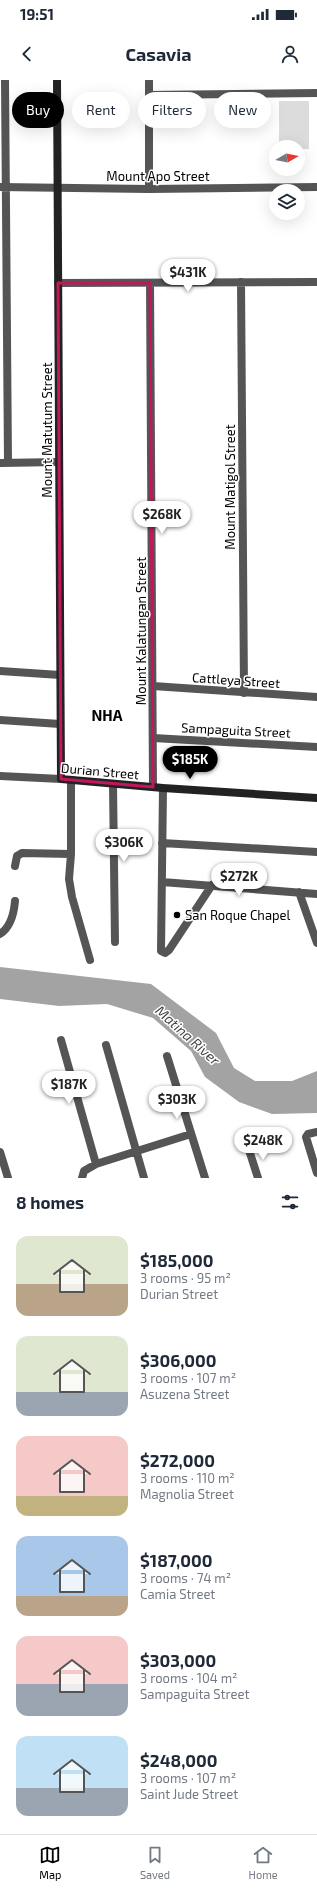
<!DOCTYPE html>
<html lang="en">
<head>
<meta charset="utf-8">
<style>
	:root { --surface:#fff; --page:#f6f6f7; --text:#1f2937; --muted:#747a83; --line:#e0e1e3; --accent:#000 }
	body { margin:0; font-family:"Exo 2",sans-serif; background:var(--page); color:var(--text); height:100vh; display:flex; flex-direction:column; font-size:15px; white-space:nowrap }
	* { box-sizing:border-box; margin:0 }
	p { font-size:13px; color:var(--muted) }
	.icon { flex:none; width:22px; height:22px; fill:none; stroke:currentColor; stroke-width:2; stroke-linecap:round; stroke-linejoin:round }
	.map { position:relative; height:1098px; overflow:hidden }
	.details { display:flex; flex-direction:column; background:var(--surface); flex:1 }
	.details>* { flex:none }
	.hud { position:absolute; left:12px; top:12px; width:293px; height:36px; display:flex; gap:8px }
	.needle { width:26px; rotate:80deg }
	.controls { position:absolute; left:269px; top:60px; display:grid; gap:8px }
	.controls a { display:grid; place-items:center; width:36px; height:36px; border-radius:50%; background:var(--surface); box-shadow:0 4px 16px #0002; font-size:20px }
	.price { position:absolute; translate:-50% -34px; padding:0 9px; border-radius:14px; background:#fff; color:#222; font-size:13px; line-height:26px; filter:drop-shadow(0 1px 2px #0008) }
	.price::after { content:''; position:absolute; left:50%; top:24px; width:12px; height:9px; margin-left:-6px; background:inherit; clip-path:polygon(0 0,100% 0,50% 100%) }
	.price.current { background:var(--accent); color:#fff }
	ul { padding:0; list-style:none }
	li { display:flex; align-items:center; gap:12px; height:100px; padding:0 16px }
	li span { display:grid; place-items:center; flex:none; width:112px; height:80px; border-radius:12px; color:#555 }
	li>.icon { margin-inline-start:auto }
	span .icon { width:48px; height:48px; fill:#fffc; stroke-width:1 }
	li b { font-size:17px }
	h2 { display:flex; justify-content:space-between; align-items:center; height:48px; padding:0 16px; font-size:17px }
	.tag { padding:0 14px; border-radius:18px; background:var(--surface); box-shadow:0 4px 16px #0002; font-size:14px; line-height:36px }
	.tag.current { background:var(--accent); color:#fff }
	.status { display:flex; justify-content:space-between; align-items:center; height:28px; padding:0 20px; background:var(--surface); direction:ltr }
	.status svg { height:11px; fill:currentColor }
	header { display:flex; justify-content:space-between; align-items:center; height:52px; padding:0 16px; background:var(--surface); font-size:18px; font-weight:700 }
	.tab-bar { display:flex; justify-content:space-around; align-items:center; height:56px; border-top:1px solid var(--line); background:var(--surface); font-size:11px; color:var(--muted) }
	.tab-bar a { display:grid; justify-items:center; gap:2px }
	.tab-bar .current { color:var(--accent) }
	.map>svg:first-child { display:block }
	.green { fill:#dcdcdc }
	.water { fill:#a3a3a3 }
	.lines { fill:none; stroke-linecap:round; stroke-linejoin:round }
	.street { stroke:#555; stroke-width:8 }
	.secondary { stroke:#222; stroke-width:8 }
	.marked { fill:none; stroke:#c2185b; stroke-width:3; stroke-linejoin:round }
	.poi-dot { fill:#000; stroke:#fff; stroke-width:1.5 }
	.labels { text-anchor:middle; dominant-baseline:central; stroke-width:3; stroke-linejoin:round; paint-order:stroke }
	.street-label { font-size:13px; fill:#000; stroke:#fff }
	.poi-label { font-size:13px; fill:#000; stroke:#fff; text-anchor:start }
	.water-label { font-size:14px; font-style:italic; fill:#444; stroke:#fff }
	.quarter-label { font-size:15px; font-weight:bold; fill:#000; stroke:#fff }
</style>
</head>
<body>
<div class="status"><b>19:51</b><svg viewBox="0 0 49 12"><path d="M0 12V9h3v3zM5 12V6h3v6zM10 12V3h3v9zM15 12V0h3v12zM26 1h20v11H26zM47 4h2v5h-2z"/></svg></div>
<header><svg class="icon" aria-label="back" viewBox="0 0 24 24"><path d="M15 5l-7 7 7 7"/></svg>Casavia<svg class="icon" aria-label="person" viewBox="0 0 24 24"><circle cx="12" cy="8" r="4"/><path d="M4 21q1-7 8-7t8 7"/></svg></header>
<div class="map">
<svg width="317" height="1098" viewBox="0 0 317 1098">
	<rect width="100%" height="100%" fill="#fff"/>
	<path class="green" d="M279 21H309V69H298V67H279Z"/>
	<path class="water" d="M0 887 151 904 216 953 234 988 255 1001H292L317 991V1033L272 1034 239 1022 205 997 191 971 153 938 107 924 59 926 0 919Z"/>
	<g class="lines">
		<path class="street" d="M5 0 8 383
			M149 0V109
			M149 15 317 13
			M0 107 149 109 317 107
			M241 202 244 613
			M58 203 317 202
			M150 203 153 707
			M0 383 59 382
			M0 591 60 595
			M153 606 317 617
			M0 640 60 644
			M153 658 317 667
			M0 696 61 699
			M71 700V774L69 799 72 817 90 880
			M113 704 115 862
			M163 708 161 871 165 873 169 870 212 805
			M162 763 317 772
			M15 786 17 776 22 773 71 774
			M162 802 317 814
			M299 812 317 863
			M0 854C11 847 14 833 15 821
			M61 960 96 1084
			M106 965 144 1098
			M167 976 205 1098
			M317 1052 308 1054 306 1057 317 1093
			M249 1070 258 1098
			M0 1072 8 1098
			M82 1098 84 1091 96 1084 191 1054"/>
		<path class="secondary" d="M57 0 61 699 163 708 317 718"/>
	</g>
	<path class="marked" d="M58 203H150L153 707 61 699Z"/>
	<circle class="poi-dot" cx="177" cy="835" r="4"/>
	<g class="labels">
		<g class="street-label">
			<text x="158" y="96">Mount Apo Street</text>
			<text transform="translate(47 350) rotate(-90)">Mount Matutum Street</text>
			<text transform="translate(230 407) rotate(-90)">Mount Matigol Street</text>
			<text transform="translate(141 551) rotate(-90)">Mount Kalatungan Street</text>
			<text transform="translate(236 600) rotate(4)">Cattleya Street</text>
			<text transform="translate(236 650) rotate(3)">Sampaguita Street</text>
			<text transform="translate(100 691) rotate(5)">Durian Street</text>
		</g>
		<g class="poi-label">
			<text x="185" y="835">San Roque Chapel</text>
		</g>
		<g class="water-label">
			<text transform="translate(188 955) rotate(42)">Matina River</text>
		</g>
		<g class="quarter-label">
			<text x="107" y="635">NHA</text>
		</g>
	</g>
</svg>
<div class="controls">
<a><svg class="needle" viewBox="-14 -14 28 28"><path d="M0-13l5 13h-10z" fill="#e53935"/><path d="M0 13l5-13h-10z" fill="#747a83"/></svg></a>
<a><svg class="icon" aria-label="layers" viewBox="0 0 24 24"><path d="M12 4l9 5-9 5-9-5zM3 14l9 5 9-5"/></svg></a>
</div>
<b class="price" style="left:188px;top:213px">$431K</b>
<b class="price" style="left:162px;top:455px">$268K</b>
<b class="price current" style="left:190px;top:700px">$185K</b>
<b class="price" style="left:124px;top:783px">$306K</b>
<b class="price" style="left:239px;top:817px">$272K</b>
<b class="price" style="left:69px;top:1025px">$187K</b>
<b class="price" style="left:177px;top:1040px">$303K</b>
<b class="price" style="left:263px;top:1081px">$248K</b>
<div class="hud">
<a class="tag current">Buy</a>
<a class="tag">Rent</a>
<a class="tag">Filters</a>
<a class="tag">New</a>
</div>
</div>
<section class="details">
<h2>8 homes<svg class="icon" aria-label="filters" viewBox="0 0 24 24"><path d="M4 7h16M4 17h16"/><circle cx="9" cy="7" r="2"/><circle cx="15" cy="17" r="2"/></svg></h2>
<ul>
<li><span style="background:linear-gradient(#dfe7d0 60%,#b9a48a 0)"><svg class="icon" aria-label="home" viewBox="0 0 24 24"><path d="M3 11l9-7 9 7M6 9v11h12V9"/></svg></span><div><b>$185,000</b><p>3 rooms · 95 m²</p><p>Durian Street</p></div></li>
<li><span style="background:linear-gradient(#dfe7d0 70%,#9aa5b1 0)"><svg class="icon" aria-label="home" viewBox="0 0 24 24"><path d="M3 11l9-7 9 7M6 9v11h12V9"/></svg></span><div><b>$306,000</b><p>3 rooms · 107 m²</p><p>Asuzena Street</p></div></li>
<li><span style="background:linear-gradient(#f6c9c9 75%,#c2b280 0)"><svg class="icon" aria-label="home" viewBox="0 0 24 24"><path d="M3 11l9-7 9 7M6 9v11h12V9"/></svg></span><div><b>$272,000</b><p>3 rooms · 110 m²</p><p>Magnolia Street</p></div></li>
<li><span style="background:linear-gradient(#a9c7e8 75%,#b9a48a 0)"><svg class="icon" aria-label="home" viewBox="0 0 24 24"><path d="M3 11l9-7 9 7M6 9v11h12V9"/></svg></span><div><b>$187,000</b><p>3 rooms · 74 m²</p><p>Camia Street</p></div></li>
<li><span style="background:linear-gradient(#f6c9c9 60%,#9aa5b1 0)"><svg class="icon" aria-label="home" viewBox="0 0 24 24"><path d="M3 11l9-7 9 7M6 9v11h12V9"/></svg></span><div><b>$303,000</b><p>3 rooms · 104 m²</p><p>Sampaguita Street</p></div></li>
<li><span style="background:linear-gradient(#bfe0f5 65%,#9aa5b1 0)"><svg class="icon" aria-label="home" viewBox="0 0 24 24"><path d="M3 11l9-7 9 7M6 9v11h12V9"/></svg></span><div><b>$248,000</b><p>3 rooms · 107 m²</p><p>Saint Jude Street</p></div></li>
</ul>
</section>
<nav class="tab-bar">
<a class="current"><svg class="icon" aria-label="map" viewBox="0 0 24 24"><path d="M3 6l6-2 6 2 6-2v14l-6 2-6-2-6 2zM9 4v14M15 6v14"/></svg>Map</a>
<a><svg class="icon" aria-label="saved" viewBox="0 0 24 24"><path d="M7 4h10v16l-5-4-5 4z"/></svg>Saved</a>
<a><svg class="icon" aria-label="home" viewBox="0 0 24 24"><path d="M3 11l9-7 9 7M6 9v11h12V9"/></svg>Home</a>
</nav>
</body>
</html>
